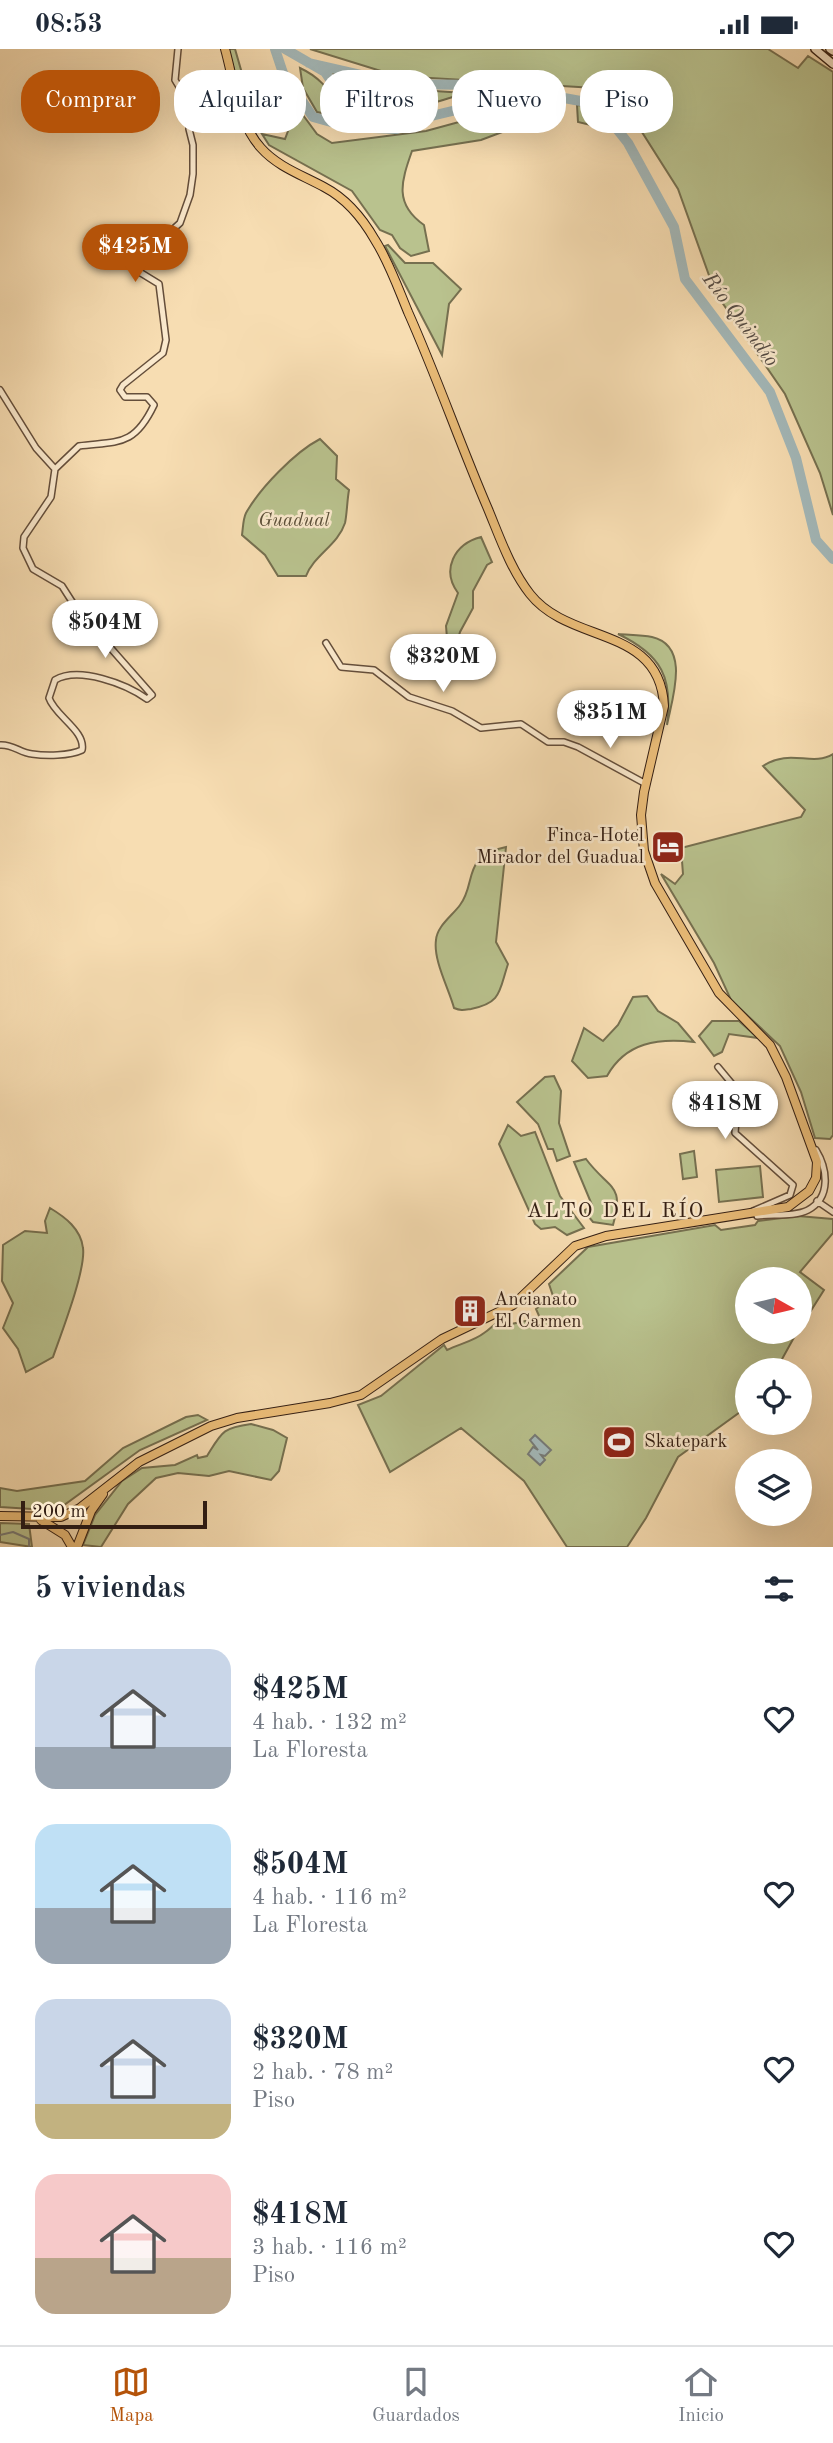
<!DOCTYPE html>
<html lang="es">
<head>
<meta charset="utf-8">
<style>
	:root { --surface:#fff; --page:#f6f6f7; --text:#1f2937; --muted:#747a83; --line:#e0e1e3; --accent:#b45309 }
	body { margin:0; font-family:"Old Standard TT",serif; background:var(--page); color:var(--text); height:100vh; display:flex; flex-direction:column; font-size:26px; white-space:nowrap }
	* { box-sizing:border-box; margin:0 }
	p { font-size:23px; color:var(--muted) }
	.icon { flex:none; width:38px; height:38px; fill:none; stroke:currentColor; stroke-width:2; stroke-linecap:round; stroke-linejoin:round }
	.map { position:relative; height:1498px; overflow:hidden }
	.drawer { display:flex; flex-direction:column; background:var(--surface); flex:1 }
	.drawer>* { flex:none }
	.banner { position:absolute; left:21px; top:21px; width:791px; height:63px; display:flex; gap:14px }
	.needle { width:46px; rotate:98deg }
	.tools { position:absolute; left:735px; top:1218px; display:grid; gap:14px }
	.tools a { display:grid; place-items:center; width:77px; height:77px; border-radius:50%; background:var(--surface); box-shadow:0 7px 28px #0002; font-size:35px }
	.scale { position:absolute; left:21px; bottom:18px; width:186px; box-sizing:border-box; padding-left:7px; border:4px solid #331e13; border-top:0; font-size:19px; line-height:24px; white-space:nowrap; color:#331e13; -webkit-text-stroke:5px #fae9cd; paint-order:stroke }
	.price { position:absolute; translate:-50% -60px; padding:0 16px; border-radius:24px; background:#fff; color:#222; font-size:23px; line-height:46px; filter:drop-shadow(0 2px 4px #0008) }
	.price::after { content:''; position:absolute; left:50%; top:42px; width:21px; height:16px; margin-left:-10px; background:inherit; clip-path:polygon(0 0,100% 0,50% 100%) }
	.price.on { background:var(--accent); color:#fff }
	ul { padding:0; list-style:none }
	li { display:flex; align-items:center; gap:21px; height:175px; padding:0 35px }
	li span { display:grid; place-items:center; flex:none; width:196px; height:140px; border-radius:21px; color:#555 }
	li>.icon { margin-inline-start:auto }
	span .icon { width:84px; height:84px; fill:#fffc; stroke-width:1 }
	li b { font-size:30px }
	h2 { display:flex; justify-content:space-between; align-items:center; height:84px; padding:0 35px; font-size:30px }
	.tag { padding:0 24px; border-radius:28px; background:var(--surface); box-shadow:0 7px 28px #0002; font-size:24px; line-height:63px }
	.tag.on { background:var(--accent); color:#fff }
	.status { display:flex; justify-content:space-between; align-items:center; height:49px; padding:0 35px; background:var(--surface); direction:ltr }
	.status svg { height:19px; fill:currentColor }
	.tab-bar { display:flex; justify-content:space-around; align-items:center; height:98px; border-top:2px solid var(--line); background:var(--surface); font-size:19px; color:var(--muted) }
	.tab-bar a { display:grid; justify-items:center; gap:4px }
	.tab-bar .on { color:var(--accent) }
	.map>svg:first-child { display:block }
	.green { fill:#b9c28e; stroke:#767050; stroke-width:2 }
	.water { fill:#a3b8b9; stroke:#767a77; stroke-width:2 }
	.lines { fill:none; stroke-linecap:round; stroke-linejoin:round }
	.stream { stroke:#767a77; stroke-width:2 }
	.river { stroke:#a3b8b9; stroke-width:10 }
	.minor-casing { stroke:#644e3b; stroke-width:8 }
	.secondary-casing { stroke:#331e13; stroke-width:10 }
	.primary-casing { stroke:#331e13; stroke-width:10 }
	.minor { stroke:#fae9cd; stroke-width:5 }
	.secondary { stroke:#fae9cd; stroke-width:7 }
	.primary { stroke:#ecbe79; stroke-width:8 }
	.labels { text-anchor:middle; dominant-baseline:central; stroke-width:5; stroke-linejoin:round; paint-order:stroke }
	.park-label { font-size:19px; font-style:italic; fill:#5b4f38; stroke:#fae9cd }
	.poi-label { font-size:19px; fill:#331e13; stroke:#fae9cd; text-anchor:start }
	.water-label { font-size:21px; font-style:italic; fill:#554c45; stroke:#fae9cd }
	.neighbourhood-label { font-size:21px; letter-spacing:2px; fill:#331e13; stroke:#fae9cd }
</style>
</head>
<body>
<div class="status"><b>08:53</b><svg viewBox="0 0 49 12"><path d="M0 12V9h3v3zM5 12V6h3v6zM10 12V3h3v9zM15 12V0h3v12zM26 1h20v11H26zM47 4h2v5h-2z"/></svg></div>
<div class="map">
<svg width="833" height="1498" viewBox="0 0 833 1498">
	<rect width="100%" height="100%" fill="#f7ddb2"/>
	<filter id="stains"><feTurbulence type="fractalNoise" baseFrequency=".00286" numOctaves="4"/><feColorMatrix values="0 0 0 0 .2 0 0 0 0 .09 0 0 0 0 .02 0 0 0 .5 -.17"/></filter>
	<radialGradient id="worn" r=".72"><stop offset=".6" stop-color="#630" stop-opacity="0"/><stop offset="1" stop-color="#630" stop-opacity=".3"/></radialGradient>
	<path class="green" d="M228 0H235L248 45 257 56 247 64Z
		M310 0H768L798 19 808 7 833 23V466L820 424 785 345 715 243 678 140 633 69 595 39 397 27Z
		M300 19C326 31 333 49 351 70L317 63 303 39Z
		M333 24 404 40 465 44C432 55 378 75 350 46 343 39 338 31 333 24Z
		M577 56 586 57 611 81 578 73Z
		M297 58 317 85 332 94 426 82 481 67 533 65 537 70 481 91 412 102C401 133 394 155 424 176L429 202 411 207 400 199 392 186 380 181 352 142 269 96 262 85 285 90Z
		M388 196 405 214H433L461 240 449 255 442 306 385 197Z
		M320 390 337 407 336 430 349 441C347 452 347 465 345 474 338 496 314 506 306 527H278L265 506 242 486C243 479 243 470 246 464 260 439 295 403 320 390Z
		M481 488 492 513 487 516 473 542V559L460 583 453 608H445L441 603 447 589 446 577 458 544C441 521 454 495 481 488Z
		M618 585C629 586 641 586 652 588 691 597 672 650 667 676 673 629 662 606 618 585Z
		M833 705V1086L830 1090 815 1089 801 1043 780 997 731 951 714 914 661 825 675 835 683 825 681 799 801 768 805 761 763 717C790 699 812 718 833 705Z
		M506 798 496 893 508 915C499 942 502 954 471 960 464 961 461 962 454 959 449 940 433 911 436 891 437 877 452 867 460 856 477 834 461 807 506 798Z
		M647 947 658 962 678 974 694 993C658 989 626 993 607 1027L588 1029 572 1012 584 979 603 992 618 976 633 948Z
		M712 972H739L758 989 729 985 722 1003 714 1007 699 987Z
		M554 1027 561 1042 559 1074 570 1107 557 1112 553 1100H548L538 1075 517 1053 545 1028Z
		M508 1076 521 1087 535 1083 560 1147 584 1179 567 1186 555 1178 541 1180 535 1175 499 1095Z
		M694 1102 697 1128 683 1130 680 1105Z
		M586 1110C609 1141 625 1134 613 1176L593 1173 584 1162 592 1156 574 1113Z
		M760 1117 763 1148 719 1153 716 1121Z
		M50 1159C65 1168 81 1180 83 1199 86 1221 61 1285 53 1308L26 1323 18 1300 3 1279 13 1254 2 1232 3 1196 25 1182 47 1184 45 1172Z
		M798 1167 833 1170V1184L800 1223 824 1241 800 1279V1230H747V1283H797L776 1321H747V1358L678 1408 646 1469 627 1498H567L524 1432 461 1379 390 1423 358 1356 381 1347 444 1296 447 1301C459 1295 474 1292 484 1284 493 1278 496 1272 507 1268L511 1275 540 1269 536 1260 541 1256 540 1254 553 1247 549 1235 588 1198 715 1176 721 1181 755 1176 758 1172Z
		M198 1366 207 1371 140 1401 60 1459 48 1461 0 1458V1439L17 1442 85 1432 123 1399 186 1368Z
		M251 1375 273 1381 287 1389 279 1422 271 1431 229 1422 209 1427 178 1424 156 1429 128 1455 101 1498 83 1496 95 1466 122 1432 142 1419 175 1416 197 1406 198 1409 207 1407C222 1383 222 1379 251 1375Z
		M0 1474 29 1475 32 1498 0 1493Z"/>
	<path class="water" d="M535 1386 551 1401 545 1407 541 1406 545 1411 540 1416 528 1405 533 1398 538 1401 530 1391Z"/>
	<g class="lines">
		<path class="stream" d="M0 1486 13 1483 29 1490V1498"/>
		<path class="river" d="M275 0 283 24 313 68 349 78 397 80 423 69 531 43 597 55 628 94 674 178 685 230 770 343 796 409 816 491 833 510
			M285 0 325 23 344 51 372 67 420 69
			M309 14 401 35 477 36 525 42"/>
		<g class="minor-casing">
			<path id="minor" d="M0 341 36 399 55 420 51 448 24 488 23 499 33 520 62 537 78 562 152 646 147 650C126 635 79 617 55 631L49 649C55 667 86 682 82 701 69 707 46 707 32 705 20 704 13 695 0 696
				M55 420 79 397C118 392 134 398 154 356L147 348H125L120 341 123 336 163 304 166 291 159 235 128 216 127 211 138 197 170 183 180 174 190 146 193 125V96L189 80 192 59 175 31 178 0
				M326 594 341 618 374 621 409 648 452 662 481 679 521 675 548 693H564L578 698 646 735
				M718 1018 738 1042 735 1084 793 1136 790 1146 753 1162
				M817 1152 833 1163
				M757 1167C772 1165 795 1168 808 1161 832 1148 827 1119 816 1101"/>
		</g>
		<g class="secondary-casing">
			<path id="secondary" d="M815 0 833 15
				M830 0 833 2"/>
		</g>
		<g class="primary-casing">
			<path id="primary" d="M0 1467 61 1468 80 1459 139 1413 211 1377 237 1369 330 1354 361 1346 442 1290 513 1256 575 1197 606 1187 788 1158 809 1142 816 1129 817 1113 786 1028 770 996 719 944 655 834 644 802 641 766 644 743 664 657C660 576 570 596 530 545 511 521 500 489 488 460 460 395 437 328 408 263 398 239 389 213 375 191 363 170 345 149 324 138 302 126 278 118 261 99 238 74 234 32 225 0
				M41 1471 65 1486 72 1498
				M77 1498 91 1462 103 1445"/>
		</g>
		<use href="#minor" class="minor"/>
		<use href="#secondary" class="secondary"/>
		<use href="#primary" class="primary"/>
	</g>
	<defs>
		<g id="hotel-square" transform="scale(1.75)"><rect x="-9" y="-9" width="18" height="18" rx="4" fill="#8f2418" stroke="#fae9cd"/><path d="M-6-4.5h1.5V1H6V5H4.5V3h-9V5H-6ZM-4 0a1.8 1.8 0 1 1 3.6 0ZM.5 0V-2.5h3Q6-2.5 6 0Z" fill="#fff"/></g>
		<g id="building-square" transform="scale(1.75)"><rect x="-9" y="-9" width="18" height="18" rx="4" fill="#8f2418" stroke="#fae9cd"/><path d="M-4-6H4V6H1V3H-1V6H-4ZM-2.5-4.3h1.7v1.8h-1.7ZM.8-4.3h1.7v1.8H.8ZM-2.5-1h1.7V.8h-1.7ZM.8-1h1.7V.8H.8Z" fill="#fff"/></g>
		<g id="stadium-square" transform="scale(1.75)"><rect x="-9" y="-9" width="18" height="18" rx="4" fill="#8f2418" stroke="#fae9cd"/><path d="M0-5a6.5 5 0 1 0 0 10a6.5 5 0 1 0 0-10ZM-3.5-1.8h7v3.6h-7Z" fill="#fff"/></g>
	</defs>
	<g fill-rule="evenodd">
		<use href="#hotel-square" x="668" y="798"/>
		<use href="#building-square" x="470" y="1262"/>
		<use href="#stadium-square" x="619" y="1393"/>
	</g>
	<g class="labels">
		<g class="park-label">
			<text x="294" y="472">Guadual</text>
		</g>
		<g class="poi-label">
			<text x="644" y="787" text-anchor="end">Finca-Hotel<tspan x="644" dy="22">Mirador del Guadual</tspan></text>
			<text x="494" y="1251">Ancianato<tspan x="494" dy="22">El Carmen</tspan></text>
			<text x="644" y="1393">Skatepark</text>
		</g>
		<g class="water-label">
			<text transform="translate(740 271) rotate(53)">Río Quindío</text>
		</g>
		<g class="neighbourhood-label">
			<text x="616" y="1162">ALTO DEL RÍO</text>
		</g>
	</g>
	<rect width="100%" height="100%" filter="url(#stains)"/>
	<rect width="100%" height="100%" fill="url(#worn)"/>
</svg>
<div class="tools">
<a><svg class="needle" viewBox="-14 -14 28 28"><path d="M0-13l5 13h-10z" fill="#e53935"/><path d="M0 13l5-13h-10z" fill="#747a83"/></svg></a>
<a><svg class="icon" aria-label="locate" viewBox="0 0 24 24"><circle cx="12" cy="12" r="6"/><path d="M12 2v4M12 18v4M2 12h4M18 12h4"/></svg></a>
<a><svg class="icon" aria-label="layers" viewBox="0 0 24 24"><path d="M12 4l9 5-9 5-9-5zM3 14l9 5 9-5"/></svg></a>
</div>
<div class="scale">200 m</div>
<b class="price on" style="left:135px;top:235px">$425M</b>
<b class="price" style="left:105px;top:611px">$504M</b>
<b class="price" style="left:443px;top:645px">$320M</b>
<b class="price" style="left:610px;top:701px">$351M</b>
<b class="price" style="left:725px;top:1092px">$418M</b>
<div class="banner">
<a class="tag on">Comprar</a>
<a class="tag">Alquilar</a>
<a class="tag">Filtros</a>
<a class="tag">Nuevo</a>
<a class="tag">Piso</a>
</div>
</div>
<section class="drawer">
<h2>5 viviendas<svg class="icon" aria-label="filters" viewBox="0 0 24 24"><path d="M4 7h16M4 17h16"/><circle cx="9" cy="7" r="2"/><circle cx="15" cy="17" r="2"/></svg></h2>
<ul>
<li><span style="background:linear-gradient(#c9d6e8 70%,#9aa5b1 0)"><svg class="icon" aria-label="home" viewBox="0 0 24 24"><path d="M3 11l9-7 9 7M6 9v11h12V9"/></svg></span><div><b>$425M</b><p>4 hab. · 132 m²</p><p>La Floresta</p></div><svg class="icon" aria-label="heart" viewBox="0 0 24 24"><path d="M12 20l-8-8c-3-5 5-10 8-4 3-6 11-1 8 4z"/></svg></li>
<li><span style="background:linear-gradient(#bfe0f5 60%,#9aa5b1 0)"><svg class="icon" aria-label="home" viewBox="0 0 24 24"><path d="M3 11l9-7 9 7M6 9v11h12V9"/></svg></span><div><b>$504M</b><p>4 hab. · 116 m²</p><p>La Floresta</p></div><svg class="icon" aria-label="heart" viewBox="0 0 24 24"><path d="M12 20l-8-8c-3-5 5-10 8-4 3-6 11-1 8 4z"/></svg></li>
<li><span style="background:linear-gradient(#c9d6e8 75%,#c2b280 0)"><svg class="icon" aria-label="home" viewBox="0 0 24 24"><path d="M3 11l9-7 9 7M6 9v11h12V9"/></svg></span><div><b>$320M</b><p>2 hab. · 78 m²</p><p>Piso</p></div><svg class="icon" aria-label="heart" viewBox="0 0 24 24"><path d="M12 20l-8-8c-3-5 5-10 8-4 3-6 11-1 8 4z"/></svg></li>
<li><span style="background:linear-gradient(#f6c9c9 60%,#b9a48a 0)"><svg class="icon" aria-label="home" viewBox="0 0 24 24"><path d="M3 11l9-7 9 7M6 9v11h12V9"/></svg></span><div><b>$418M</b><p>3 hab. · 116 m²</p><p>Piso</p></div><svg class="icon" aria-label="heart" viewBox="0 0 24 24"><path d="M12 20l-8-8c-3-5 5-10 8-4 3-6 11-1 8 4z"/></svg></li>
</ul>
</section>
<nav class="tab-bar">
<a class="on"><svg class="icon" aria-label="map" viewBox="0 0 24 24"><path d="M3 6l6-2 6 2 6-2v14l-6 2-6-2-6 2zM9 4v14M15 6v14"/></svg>Mapa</a>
<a><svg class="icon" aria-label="saved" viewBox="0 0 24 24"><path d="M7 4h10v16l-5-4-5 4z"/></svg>Guardados</a>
<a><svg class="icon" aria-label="home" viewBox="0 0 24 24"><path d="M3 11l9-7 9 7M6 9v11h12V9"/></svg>Inicio</a>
</nav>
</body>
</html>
